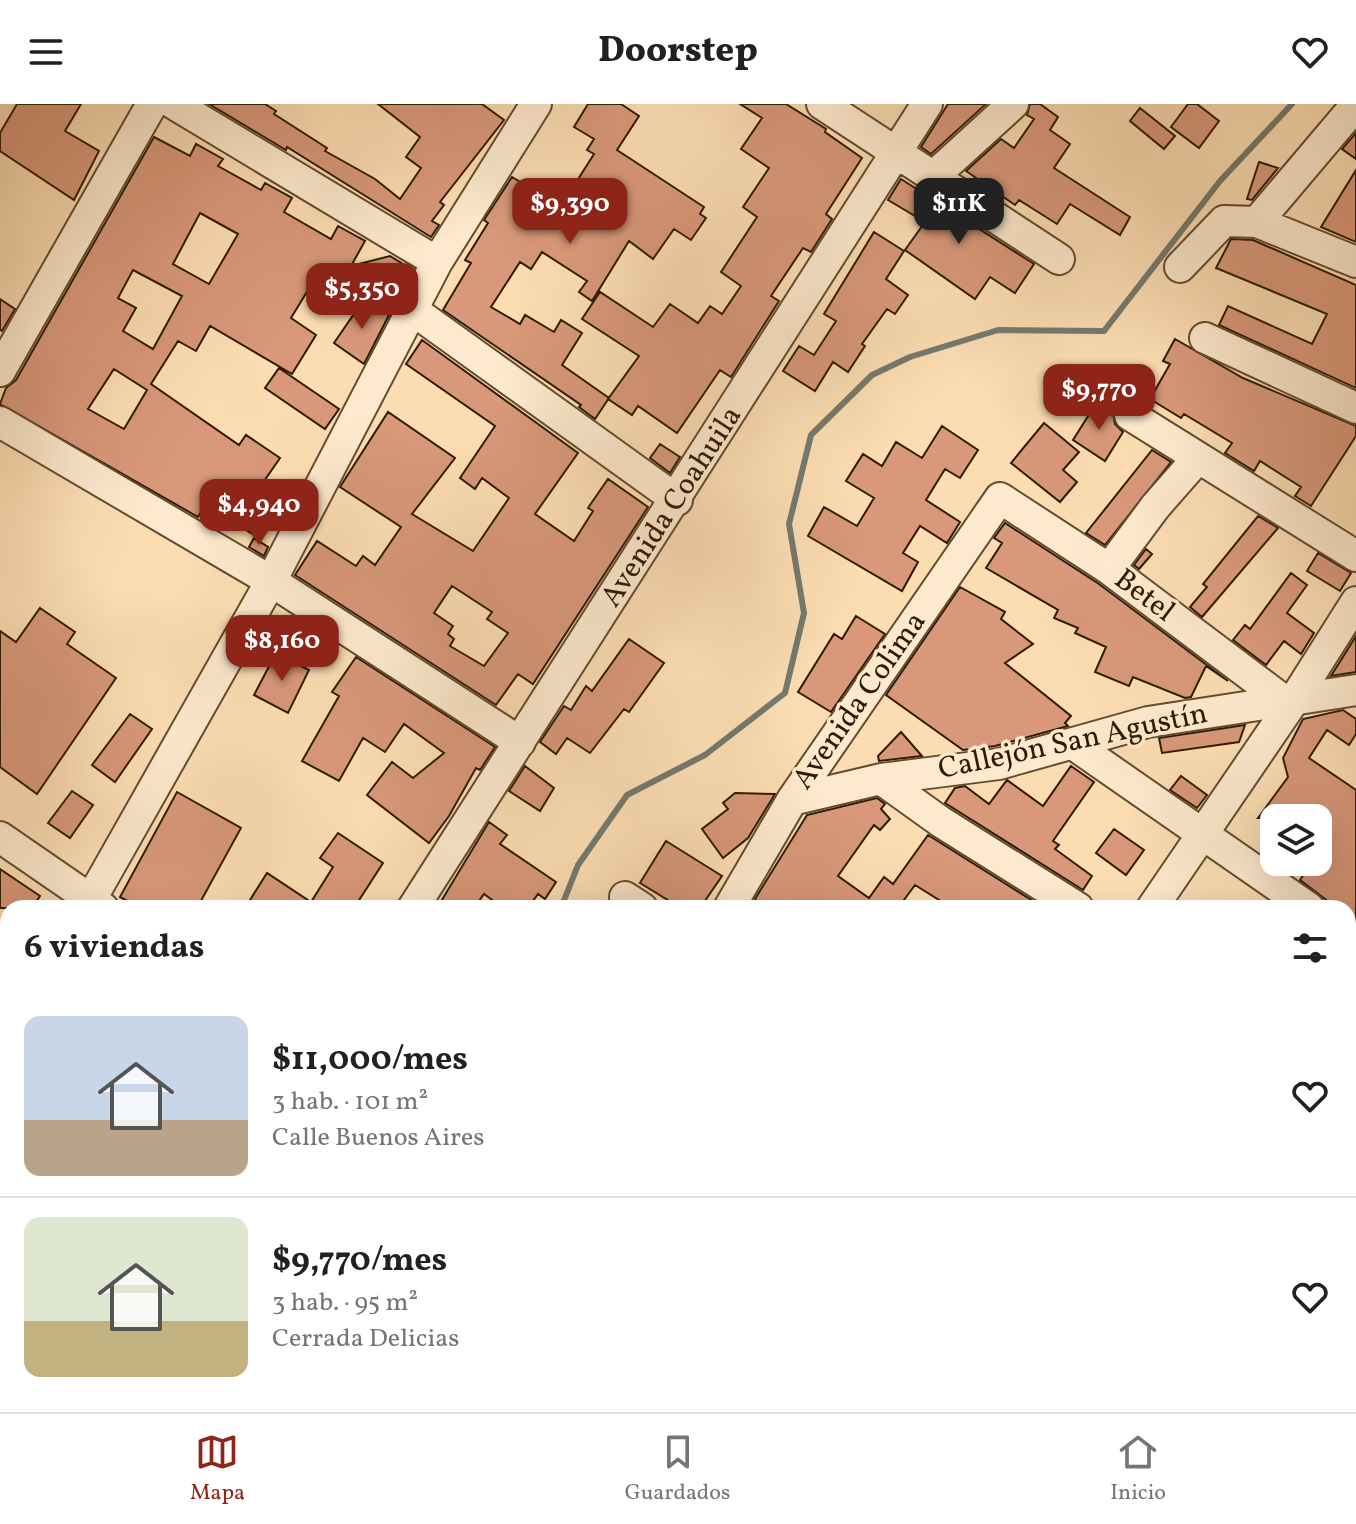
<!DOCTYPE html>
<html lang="es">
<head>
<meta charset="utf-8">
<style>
	:root { --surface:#fff; --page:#f2f2f2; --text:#202124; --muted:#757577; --line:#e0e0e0; --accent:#8f2418 }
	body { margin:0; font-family:Vollkorn,serif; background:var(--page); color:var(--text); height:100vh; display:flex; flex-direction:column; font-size:30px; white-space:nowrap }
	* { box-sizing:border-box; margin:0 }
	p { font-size:26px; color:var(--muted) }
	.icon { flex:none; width:44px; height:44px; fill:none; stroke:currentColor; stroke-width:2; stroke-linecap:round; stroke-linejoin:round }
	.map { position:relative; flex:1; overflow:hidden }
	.sheet { position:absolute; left:0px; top:796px; width:1356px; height:512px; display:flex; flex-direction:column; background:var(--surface); border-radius:24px 24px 0 0; box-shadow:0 8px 32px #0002 }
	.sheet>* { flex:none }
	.fabs { position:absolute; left:1260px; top:700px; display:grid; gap:16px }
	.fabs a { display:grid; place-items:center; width:72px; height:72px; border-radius:16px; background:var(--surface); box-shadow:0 8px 32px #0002; font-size:40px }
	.price { position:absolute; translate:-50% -68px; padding:0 18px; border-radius:16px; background:var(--accent); color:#fff; font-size:26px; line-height:52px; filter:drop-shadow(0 2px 4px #0008) }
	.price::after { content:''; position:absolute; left:50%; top:48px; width:24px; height:18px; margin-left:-12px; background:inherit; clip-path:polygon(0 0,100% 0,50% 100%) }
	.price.active { background:#222; color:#fff }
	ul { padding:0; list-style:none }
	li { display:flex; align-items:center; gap:24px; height:200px; padding:0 24px }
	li+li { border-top:2px solid var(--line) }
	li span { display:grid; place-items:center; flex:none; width:224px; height:160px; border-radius:16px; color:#555 }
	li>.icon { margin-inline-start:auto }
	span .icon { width:96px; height:96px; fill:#fffc; stroke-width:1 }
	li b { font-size:34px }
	h2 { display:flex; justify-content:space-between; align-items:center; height:96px; padding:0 24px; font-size:34px }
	header { display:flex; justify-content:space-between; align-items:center; height:104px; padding:0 24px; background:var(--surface); font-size:36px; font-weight:800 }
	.tab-bar { display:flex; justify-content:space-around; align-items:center; height:112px; border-top:2px solid var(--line); background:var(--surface); font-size:22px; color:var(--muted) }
	.tab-bar a { display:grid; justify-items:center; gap:4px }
	.tab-bar .active { color:var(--accent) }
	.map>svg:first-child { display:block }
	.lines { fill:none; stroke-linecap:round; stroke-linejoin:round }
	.stream { stroke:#737a6e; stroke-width:6 }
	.building { fill:#d89879; stroke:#2f1b05; stroke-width:2; fill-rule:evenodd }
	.minor-casing { stroke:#624c30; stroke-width:34 }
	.minor { stroke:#fde9cd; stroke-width:30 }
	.labels { text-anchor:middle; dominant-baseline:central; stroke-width:7; stroke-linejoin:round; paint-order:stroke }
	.street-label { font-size:30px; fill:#2f1b05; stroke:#fde9cd }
</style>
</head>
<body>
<header><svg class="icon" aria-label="menu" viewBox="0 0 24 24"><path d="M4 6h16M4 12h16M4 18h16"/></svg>Doorstep<svg class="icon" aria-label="heart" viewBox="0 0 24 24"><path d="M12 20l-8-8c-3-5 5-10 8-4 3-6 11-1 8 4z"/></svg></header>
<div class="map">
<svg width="1356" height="1308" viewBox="0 0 1356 1308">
	<rect width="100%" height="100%" fill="#fcddb2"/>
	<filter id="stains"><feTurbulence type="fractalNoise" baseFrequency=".0025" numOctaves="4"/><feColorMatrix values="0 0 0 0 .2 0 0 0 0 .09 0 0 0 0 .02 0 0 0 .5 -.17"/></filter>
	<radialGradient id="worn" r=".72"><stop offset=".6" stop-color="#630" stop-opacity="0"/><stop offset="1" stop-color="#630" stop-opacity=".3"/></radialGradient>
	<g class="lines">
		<path class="stream" d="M561 804 578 761 627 691 705 651 785 589 804 509 789 420 811 331 872 271 910 253 998 226 1104 227 1220 77 1292 0
			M161 1308V1300"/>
	</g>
	<path class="building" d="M17 0H81L65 27 99 47 74 96 0 47V29Z
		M209 0H265L276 7 274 10 327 44 325 47 375 75 400 95 421 64 406 53 420 33 378 0H482L504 16 440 98 444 101 432 117 439 121 431 133 287 43 286 46Z
		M588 0H621L639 12 617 46 704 103 700 110 706 114 691 136 674 125 653 155 629 137 592 197 579 188 587 177 542 148 531 165 520 158 491 203 520 220 525 211 554 228 561 216 582 229 562 261 609 294 595 315 579 303 581 301 443 206 471 159 465 156 488 119 484 116 512 73 561 102 594 50 587 46 594 35 574 23Z
		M740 0H786L826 25 825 28 862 54 826 110 832 115 811 148 803 144 771 192 779 197 731 273 720 266 677 329 638 302 632 311 608 295 639 252 582 215 600 188 653 223 670 200 698 219 710 202 722 210 741 182 721 168 757 113 743 103 769 64 741 45 762 14Z
		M948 0H986L931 50 921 43Z
		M1030 0H1040L1058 13 1050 26 1070 40 1054 64 1130 113 1120 131 1070 100 1057 120 1019 96 1015 101 966 67 1001 35 1014 44 1034 15 1027 11Z
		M1188 0H1197L1219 17 1199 44 1171 23Z
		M1140 4 1175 32 1164 45 1130 17Z
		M1356 29V55L1342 45Z
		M154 33 190 52 196 40 223 55 218 62 261 86 265 79 292 94 284 108 331 135 338 122 365 137 351 162 390 152 413 166 400 190 380 178 370 193 361 173 343 163 334 177 319 168 291 214 316 231 292 270 210 222 196 247 178 237 151 280 239 341 246 331 280 354 260 383 280 396 257 433 206 400 198 413 0 300 6 284 16 276ZM200 109 238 130 209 180 173 160ZM133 166 182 192 153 245 123 227 136 204 118 194ZM114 265 147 286 124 325 88 305Z
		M1259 58 1278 64 1252 96 1247 95Z
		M1356 66V138L1321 123Z
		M901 75 1034 160 1015 189 990 173 975 195 905 146 925 118 888 96Z
		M874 128 904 147 886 175 908 191 895 210 887 205 862 240 865 242 848 268 833 258 815 287 783 267 799 242 814 251 836 217 824 210Z
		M1231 135 1253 136 1356 181V284L1219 221 1228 202 1312 240 1327 210 1216 164Z
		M365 194 389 211 364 260 334 239Z
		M0 195 15 205 2 227 0 226Z
		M1175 235 1243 274 1356 322V332L1311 402 1295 392 1301 383 1260 357 1254 367 1225 349 1232 339 1184 310 1181 314 1150 295 1170 260 1163 257Z
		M422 236 578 349 535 410 574 437 593 407 588 404 608 375 648 403 533 580 518 570 496 601 295 471 317 437 356 462 363 452 375 461 401 423 340 383 388 308 455 354 412 410 473 447 509 394 482 374 475 385 460 374 495 322 406 260ZM452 482 492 508 487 515 508 529 484 562 450 542 454 535 448 530 453 522 434 509Z
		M279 264 339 305 325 325 265 284Z
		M1097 298 1113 308 1115 320 1123 328 1105 357 1073 336Z
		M1044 319 1079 348 1063 366 1077 378 1060 398 1011 359Z
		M942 322 978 346 960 374 945 365 926 396 960 418 947 439 920 422 903 449 918 458 902 487 808 432 824 403 857 422 874 394 846 377 863 350 882 362 896 338 922 354Z
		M660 340 680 353 670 369 650 354Z
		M1152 346 1171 358 1105 441 1086 429Z
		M1258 412 1278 424 1202 513 1190 503 1207 483 1203 480Z
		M1005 419 1099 480 1228 577 1206 562 1191 593 1185 594 1133 573 1129 582 1095 568 1106 543 1075 529 1078 524 1054 514 1058 506 986 464 1002 439 994 434Z
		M254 434 268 443 264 452 249 443Z
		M1146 445 1152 450 1139 465 1134 461Z
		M1318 449 1351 469 1340 487 1307 467Z
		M1291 469 1307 481 1287 509 1314 529 1301 550 1284 537 1266 561 1233 536 1245 521 1250 525Z
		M960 483 1005 508 1001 515 1033 540 1005 559 1071 612 1065 619 1068 622 995 642 963 646 886 591Z
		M40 504 75 528 67 540 116 574 37 690 0 663V527L16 538Z
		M856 512 885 530 831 608 798 588 834 530 842 535Z
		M1356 532V568L1331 572Z
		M629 535 664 559 629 608 624 605 590 649 567 634 556 650 540 638 564 602 571 606 586 582 592 587Z
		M276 549 309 566 288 609 254 591Z
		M356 553 495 643 480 666 476 664 449 712 429 739 367 691 392 658 413 674 444 649 404 620 385 648 363 634 339 677 302 657 339 592 332 588Z
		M1343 606 1356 615V630L1349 641 1327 626 1309 654 1356 686V816L1348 811V804H1337L1300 776 1312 758H1318V714H1258L1288 673 1283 654 1303 615Z
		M130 610 152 625 115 678 92 661Z
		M1245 621 1239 638 1162 649 1159 634Z
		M901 628 922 652 879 657 878 652Z
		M525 662 554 684 540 707 509 687Z
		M1071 662 1094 678 1053 737 1059 741 1055 745 1092 772 1083 786 945 699 955 684 965 682 989 700 1007 676 1043 702Z
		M1181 672 1207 691 1197 704 1170 686Z
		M72 687 93 701 70 734 48 719Z
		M177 688 241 724 197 804H140L120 793Z
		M735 689 775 690 748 734 723 754 702 725 728 705 723 699Z
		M877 694 885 700 881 705 890 715 880 726 874 721 838 772 869 794 884 773 893 780 928 731 1044 804H952L915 781 898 804H762L755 795 807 711Z
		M489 718 507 731 500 740 556 778 545 795 538 790 528 804H503L484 790 474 804H437Z
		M1114 725 1144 746 1126 771 1096 749Z
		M338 729 383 759 354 804H245L267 769 311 798 333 763 320 754Z
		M666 737 722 772 700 804H688L678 797 676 801 640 779Z
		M0 765 40 792 32 804H0Z"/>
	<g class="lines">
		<g class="minor-casing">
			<path id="minor" d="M174 0 437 158
				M822 0 1059 155
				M934 72 1013 0
				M1257 118 1356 1
				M1180 163 1224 117 1257 118 1356 158
				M414 207 677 396
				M1205 234 1356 304
				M0 267 152 0
				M1130 311 1356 452
				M0 318 271 477 520 638
				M1109 465 1155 403 1197 355
				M1073 640 1309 804
				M881 675 941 718 1078 804
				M792 696 881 675 999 660 1148 618 1356 586
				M0 733 103 804
				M625 793 642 804
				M86 804 271 477 437 158 536 0
				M413 804 927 0
				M729 804 792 696 1000 394 1109 465 1283 596
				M1152 804 1294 596 1356 498
				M1348 832 1356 838
				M0 957 8 943
				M1348 987 1356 993
				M0 1172 8 1177
				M1348 1237 1356 1230
				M620 1300 632 1308
				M812 1300 824 1308
				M375 1308 383 1300
				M521 1308 525 1300
				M689 1308 694 1300
				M1257 1308 1268 1300"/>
		</g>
		<use href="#minor" class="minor"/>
	</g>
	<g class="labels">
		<g class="street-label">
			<text transform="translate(672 403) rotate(-57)">Avenida Coahuila</text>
			<text transform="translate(1144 492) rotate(37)">Betel</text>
			<text transform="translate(860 597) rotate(-55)">Avenida Colima</text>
			<text transform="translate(1073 638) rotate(-12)">Callejón San Agustín</text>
		</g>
	</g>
	<rect width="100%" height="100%" filter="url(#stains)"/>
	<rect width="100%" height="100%" fill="url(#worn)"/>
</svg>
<div class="fabs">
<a><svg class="icon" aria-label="layers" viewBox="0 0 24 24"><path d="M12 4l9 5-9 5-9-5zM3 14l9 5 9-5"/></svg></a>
</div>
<b class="price" style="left:570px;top:142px">$9,390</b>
<b class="price active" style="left:959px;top:142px">$11K</b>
<b class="price" style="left:362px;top:227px">$5,350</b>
<b class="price" style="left:1099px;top:328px">$9,770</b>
<b class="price" style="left:259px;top:443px">$4,940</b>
<b class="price" style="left:282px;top:579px">$8,160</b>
<section class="sheet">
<h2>6 viviendas<svg class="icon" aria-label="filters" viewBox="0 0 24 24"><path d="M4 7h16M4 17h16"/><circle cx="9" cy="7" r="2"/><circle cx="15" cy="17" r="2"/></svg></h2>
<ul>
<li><span style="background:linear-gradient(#c9d6e8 65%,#b9a48a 0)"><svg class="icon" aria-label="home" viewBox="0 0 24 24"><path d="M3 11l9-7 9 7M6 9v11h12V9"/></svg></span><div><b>$11,000/mes</b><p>3 hab. · 101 m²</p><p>Calle Buenos Aires</p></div><svg class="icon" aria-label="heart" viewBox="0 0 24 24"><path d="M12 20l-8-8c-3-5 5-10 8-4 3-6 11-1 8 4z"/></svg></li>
<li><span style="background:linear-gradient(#dfe7d0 65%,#c2b280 0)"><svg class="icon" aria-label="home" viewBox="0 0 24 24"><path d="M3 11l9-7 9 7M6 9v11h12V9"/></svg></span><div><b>$9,770/mes</b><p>3 hab. · 95 m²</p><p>Cerrada Delicias</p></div><svg class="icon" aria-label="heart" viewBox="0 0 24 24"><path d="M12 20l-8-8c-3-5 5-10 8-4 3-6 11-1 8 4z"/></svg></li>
</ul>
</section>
</div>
<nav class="tab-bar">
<a class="active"><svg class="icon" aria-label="map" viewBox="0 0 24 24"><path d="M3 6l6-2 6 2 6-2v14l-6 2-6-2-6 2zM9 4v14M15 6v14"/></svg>Mapa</a>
<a><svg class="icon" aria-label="saved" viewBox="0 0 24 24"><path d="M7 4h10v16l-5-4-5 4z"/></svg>Guardados</a>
<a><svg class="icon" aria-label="home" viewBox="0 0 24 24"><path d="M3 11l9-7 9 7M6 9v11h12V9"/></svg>Inicio</a>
</nav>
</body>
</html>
